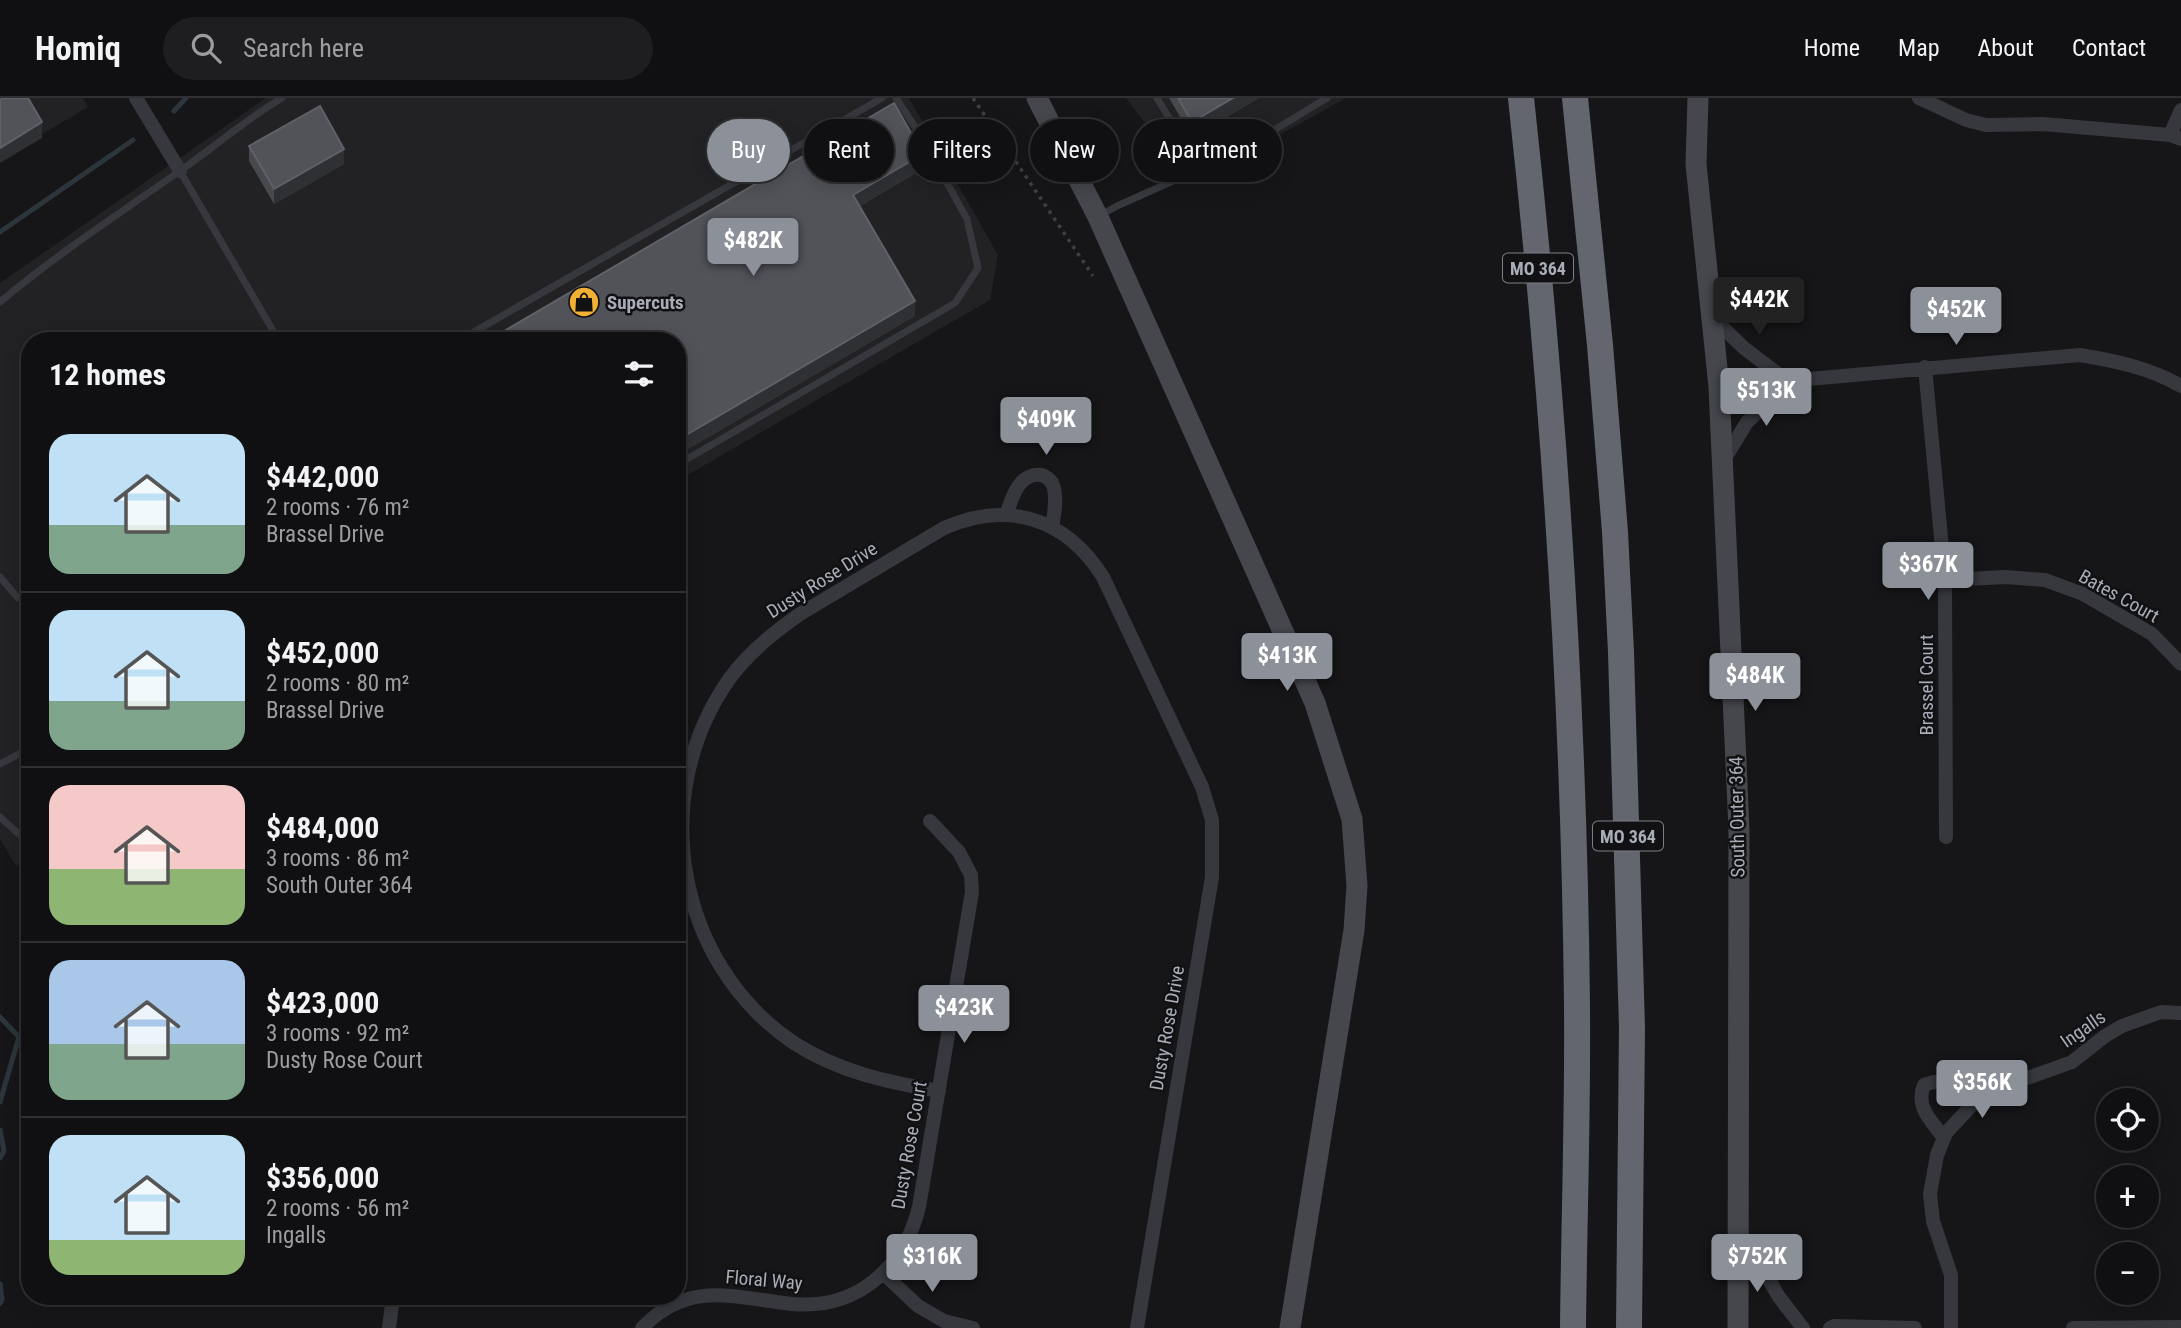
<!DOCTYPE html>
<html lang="en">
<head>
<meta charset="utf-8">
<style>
	:root { --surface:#101012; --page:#1e1e20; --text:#f1f3f6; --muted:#9c9d9f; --line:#303032; --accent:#8c9099 }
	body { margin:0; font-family:"Roboto Condensed",sans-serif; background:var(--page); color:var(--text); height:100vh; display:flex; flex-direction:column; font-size:26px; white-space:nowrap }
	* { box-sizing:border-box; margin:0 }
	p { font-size:23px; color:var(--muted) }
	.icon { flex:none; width:38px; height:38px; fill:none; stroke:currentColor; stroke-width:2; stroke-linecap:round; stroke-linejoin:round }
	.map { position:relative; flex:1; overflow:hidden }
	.panel { position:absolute; left:21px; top:234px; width:665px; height:973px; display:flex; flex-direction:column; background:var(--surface); border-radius:28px; box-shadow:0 4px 18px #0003,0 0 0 2px var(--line) }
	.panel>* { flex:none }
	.guide { position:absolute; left:707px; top:21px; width:665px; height:63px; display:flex; gap:14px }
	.controls { position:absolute; left:2096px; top:990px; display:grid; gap:14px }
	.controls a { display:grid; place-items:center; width:63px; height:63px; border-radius:50%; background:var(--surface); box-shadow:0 4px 18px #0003,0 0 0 2px var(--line); font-size:35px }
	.price { position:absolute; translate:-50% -60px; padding:0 16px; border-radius:7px; background:var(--accent); color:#fff; font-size:23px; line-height:46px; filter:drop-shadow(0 2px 4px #0008) }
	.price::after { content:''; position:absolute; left:50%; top:42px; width:21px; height:16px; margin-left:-10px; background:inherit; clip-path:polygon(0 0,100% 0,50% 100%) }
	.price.active { background:#222; color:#fff }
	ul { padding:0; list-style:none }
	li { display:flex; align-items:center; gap:21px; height:175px; padding:0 28px }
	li+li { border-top:2px solid var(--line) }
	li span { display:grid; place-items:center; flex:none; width:196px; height:140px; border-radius:21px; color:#555 }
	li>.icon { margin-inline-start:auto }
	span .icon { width:84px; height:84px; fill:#fffc; stroke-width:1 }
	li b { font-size:30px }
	h2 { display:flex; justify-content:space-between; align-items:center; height:84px; padding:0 28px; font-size:30px }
	.chip { padding:0 24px; border-radius:32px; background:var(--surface); box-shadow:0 4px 18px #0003,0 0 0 2px var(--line); font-size:24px; line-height:63px }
	.chip.active { background:var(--accent); color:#fff }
	header { display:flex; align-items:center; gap:42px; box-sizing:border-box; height:98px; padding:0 35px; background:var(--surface); border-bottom:2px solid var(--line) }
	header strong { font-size:33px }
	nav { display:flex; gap:38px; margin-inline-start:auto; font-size:24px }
	.search { width:490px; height:63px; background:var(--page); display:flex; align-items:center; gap:18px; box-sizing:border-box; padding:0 24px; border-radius:38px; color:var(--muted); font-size:26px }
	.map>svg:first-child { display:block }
	.built { fill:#222225 }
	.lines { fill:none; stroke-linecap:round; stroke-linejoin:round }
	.stream { stroke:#2c353c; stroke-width:5 }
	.path { stroke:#3d3f44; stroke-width:3.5; stroke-dasharray:3.5 5; stroke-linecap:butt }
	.lane { stroke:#37383d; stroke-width:7 }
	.street { stroke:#37383d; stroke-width:14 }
	.secondary { stroke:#45474d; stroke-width:21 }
	.highway { stroke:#63666e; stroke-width:26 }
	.wall { fill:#47494d }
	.shaded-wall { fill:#2f3033 }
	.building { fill:#525359; stroke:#5f6168; stroke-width:2 }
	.labels { text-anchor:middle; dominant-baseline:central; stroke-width:5; stroke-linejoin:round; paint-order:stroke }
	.shield { fill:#111113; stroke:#7b7e86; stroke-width:2 }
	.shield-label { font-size:18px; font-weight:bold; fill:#a8adb8 }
	.poi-label { font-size:19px; font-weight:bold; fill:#a8adb8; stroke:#111113; text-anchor:start }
	.street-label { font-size:19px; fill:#a8adb8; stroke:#111113 }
</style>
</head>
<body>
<header>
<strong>Homiq</strong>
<div class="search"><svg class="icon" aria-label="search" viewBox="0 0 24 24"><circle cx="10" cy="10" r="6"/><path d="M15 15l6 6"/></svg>Search here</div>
<nav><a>Home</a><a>Map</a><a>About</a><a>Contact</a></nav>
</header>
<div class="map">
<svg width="2181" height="1230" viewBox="0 0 2181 1230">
	<rect width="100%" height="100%" fill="#161618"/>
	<path class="built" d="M0 0H83L88 9 0 61Z
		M266 0H909L998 157 990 202 677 383V243H30V760L16 768 0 741V185Z
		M1126 0H1346L1191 86Z"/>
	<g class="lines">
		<path class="stream" d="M174 13 186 0
			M0 134 133 42
			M0 919 19 939 0 1004
			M0 1032 4 1053 0 1060
			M0 1186 2 1202 0 1205"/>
		<path class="path" d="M973 0 1093 178"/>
		<path class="lane" d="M1157 0 1200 71
			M180 73 279 243
			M1101 117 1117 108 1238 54 1327 0
			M0 204C56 157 117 117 177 75 213 50 245 22 282 0
			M458 243 882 0
			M677 367 955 205 978 170 967 121 921 38 896 0
			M0 479 18 500 30 493
			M0 666 30 650
			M0 719 20 737 30 734"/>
		<path class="street" d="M136 0 180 73
			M1919 0 1966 22 1986 27 2043 26 2170 37 2181 41
			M2170 37 2181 12
			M1712 219 1744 250 1786 282 1772 301 1747 324 1724 362
			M1925 269 1945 482 1946 739
			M1719 289 2080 257C2116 263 2150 270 2181 288
			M1006 417C1010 407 1013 394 1020 386 1030 373 1049 373 1054 390 1057 403 1054 417 1052 429
			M1945 482 2006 479 2045 482 2083 496 2152 536 2181 566
			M939 993C887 984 839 974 794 945 675 865 647 696 730 580 749 554 774 534 800 516L944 430C1008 402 1066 420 1103 479L1202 689 1212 722V779L1137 1230
			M1944 1040C1931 1022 1915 1009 1924 987 1949 977 1956 989 1972 1007
			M1738 1141 1764 1173 1779 1199 1803 1230
			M884 1176 918 1208 944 1223 973 1230
			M389 1230 393 1199
			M642 1230C689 1181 735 1200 792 1206 857 1212 904 1170 919 1109L972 794 971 777 959 754 930 723
			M1830 1230 1834 1228 1915 1230
			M1951 1230V1177L1933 1123 1930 1096 1937 1057 1946 1035 1972 1007 2019 983 2072 964 2105 938 2122 928 2161 914 2181 915
			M2073 1230 2181 1229"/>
		<path class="secondary" d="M1037 0 1098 119 1315 605 1352 721 1357 788 1354 832 1290 1230
			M1698 0 1696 66 1719 289 1739 731 1738 1230"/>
		<path class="highway" d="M1521 0C1554 301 1574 605 1577 908 1578 1015 1574 1123 1573 1230
			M1575 0 1600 247 1615 434 1621 554 1632 930 1629 1230"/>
	</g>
	<path class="wall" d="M1169 0H1259L1192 39Z
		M249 48 344 66 274 106 249 63Z
		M923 71 860 108 915 218 681 355 677 349V243H487Z"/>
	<path class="shaded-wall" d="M1233 0H1259L1192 39V24Z
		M42 24V40L0 65V50Z
		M344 51V66L274 106V91Z
		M923 56V71L853 112V97Z
		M915 203V218L681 355V340Z
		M620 236V243H608Z"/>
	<path class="building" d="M3 0H28L42 24 0 50V2Z
		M1178 0H1233L1192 24Z
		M894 5 923 56 853 97 915 203 681 340 677 334V243H624L620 236 608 243H487Z
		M320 8 344 51 274 91 249 48Z"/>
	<defs>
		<g id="shop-disc" transform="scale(1.575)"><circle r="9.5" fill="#f2b134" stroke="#111113"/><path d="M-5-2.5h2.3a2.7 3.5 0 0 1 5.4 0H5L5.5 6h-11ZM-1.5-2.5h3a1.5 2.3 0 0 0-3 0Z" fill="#111"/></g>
	</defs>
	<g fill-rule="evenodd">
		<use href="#shop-disc" x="584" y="204"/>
	</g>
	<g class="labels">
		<g class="shield">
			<rect x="1503" y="155.5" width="70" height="29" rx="5"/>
			<rect x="1593" y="723.5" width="70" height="29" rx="5"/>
		</g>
		<g class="shield-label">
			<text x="1538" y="170">MO 364</text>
			<text x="1628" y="738">MO 364</text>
		</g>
		<g class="poi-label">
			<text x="607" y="204">Supercuts</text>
		</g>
		<g class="street-label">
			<text transform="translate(822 482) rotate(-32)">Dusty Rose Drive</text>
			<text transform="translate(2119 498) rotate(29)">Bates Court</text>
			<text transform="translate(1926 587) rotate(-90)">Brassel Court</text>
			<text transform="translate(1737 719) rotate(-91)">South Outer 364</text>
			<text transform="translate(1167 930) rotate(-80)">Dusty Rose Drive</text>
			<text transform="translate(2083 931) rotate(-35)">Ingalls</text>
			<text transform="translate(909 1047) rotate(-80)">Dusty Rose Court</text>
			<text transform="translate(764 1182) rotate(5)">Floral Way</text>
		</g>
	</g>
</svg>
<div class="controls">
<a><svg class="icon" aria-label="locate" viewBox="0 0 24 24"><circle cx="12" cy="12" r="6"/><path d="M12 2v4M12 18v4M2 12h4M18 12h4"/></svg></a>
<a>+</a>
<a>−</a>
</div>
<b class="price" style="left:753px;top:180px">$482K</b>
<b class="price active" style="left:1759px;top:239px">$442K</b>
<b class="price" style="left:1956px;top:249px">$452K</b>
<b class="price" style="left:1766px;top:330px">$513K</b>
<b class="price" style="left:1046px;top:359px">$409K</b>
<b class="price" style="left:1928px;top:504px">$367K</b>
<b class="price" style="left:1287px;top:595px">$413K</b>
<b class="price" style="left:1755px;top:615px">$484K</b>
<b class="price" style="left:964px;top:947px">$423K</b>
<b class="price" style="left:1982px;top:1022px">$356K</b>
<b class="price" style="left:932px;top:1196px">$316K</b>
<b class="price" style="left:1757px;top:1196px">$752K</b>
<div class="guide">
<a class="chip active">Buy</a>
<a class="chip">Rent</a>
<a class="chip">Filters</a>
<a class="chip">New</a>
<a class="chip">Apartment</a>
</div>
<section class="panel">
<h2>12 homes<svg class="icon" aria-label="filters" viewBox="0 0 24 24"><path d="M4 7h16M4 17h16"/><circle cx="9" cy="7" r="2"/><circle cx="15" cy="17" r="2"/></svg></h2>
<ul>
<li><span style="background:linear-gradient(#bfe0f5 65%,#7fa58c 0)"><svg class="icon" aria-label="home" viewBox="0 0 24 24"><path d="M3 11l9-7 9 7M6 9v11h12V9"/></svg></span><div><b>$442,000</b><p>2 rooms · 76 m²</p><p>Brassel Drive</p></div></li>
<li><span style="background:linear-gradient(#bfe0f5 65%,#7fa58c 0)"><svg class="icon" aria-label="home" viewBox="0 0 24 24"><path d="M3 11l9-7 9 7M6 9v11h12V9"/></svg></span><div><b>$452,000</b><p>2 rooms · 80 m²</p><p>Brassel Drive</p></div></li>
<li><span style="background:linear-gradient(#f6c9c9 60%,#8fb573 0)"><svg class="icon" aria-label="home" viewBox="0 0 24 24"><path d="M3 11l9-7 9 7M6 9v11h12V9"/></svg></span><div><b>$484,000</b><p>3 rooms · 86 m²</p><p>South Outer 364</p></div></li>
<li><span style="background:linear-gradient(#a9c7e8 60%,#7fa58c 0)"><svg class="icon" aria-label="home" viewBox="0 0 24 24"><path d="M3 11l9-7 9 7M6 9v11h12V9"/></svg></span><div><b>$423,000</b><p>3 rooms · 92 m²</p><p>Dusty Rose Court</p></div></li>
<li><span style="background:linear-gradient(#bfe0f5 75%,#8fb573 0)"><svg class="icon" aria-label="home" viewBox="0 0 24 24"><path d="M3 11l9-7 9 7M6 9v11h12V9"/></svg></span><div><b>$356,000</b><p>2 rooms · 56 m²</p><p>Ingalls</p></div></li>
</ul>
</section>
</div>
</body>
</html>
